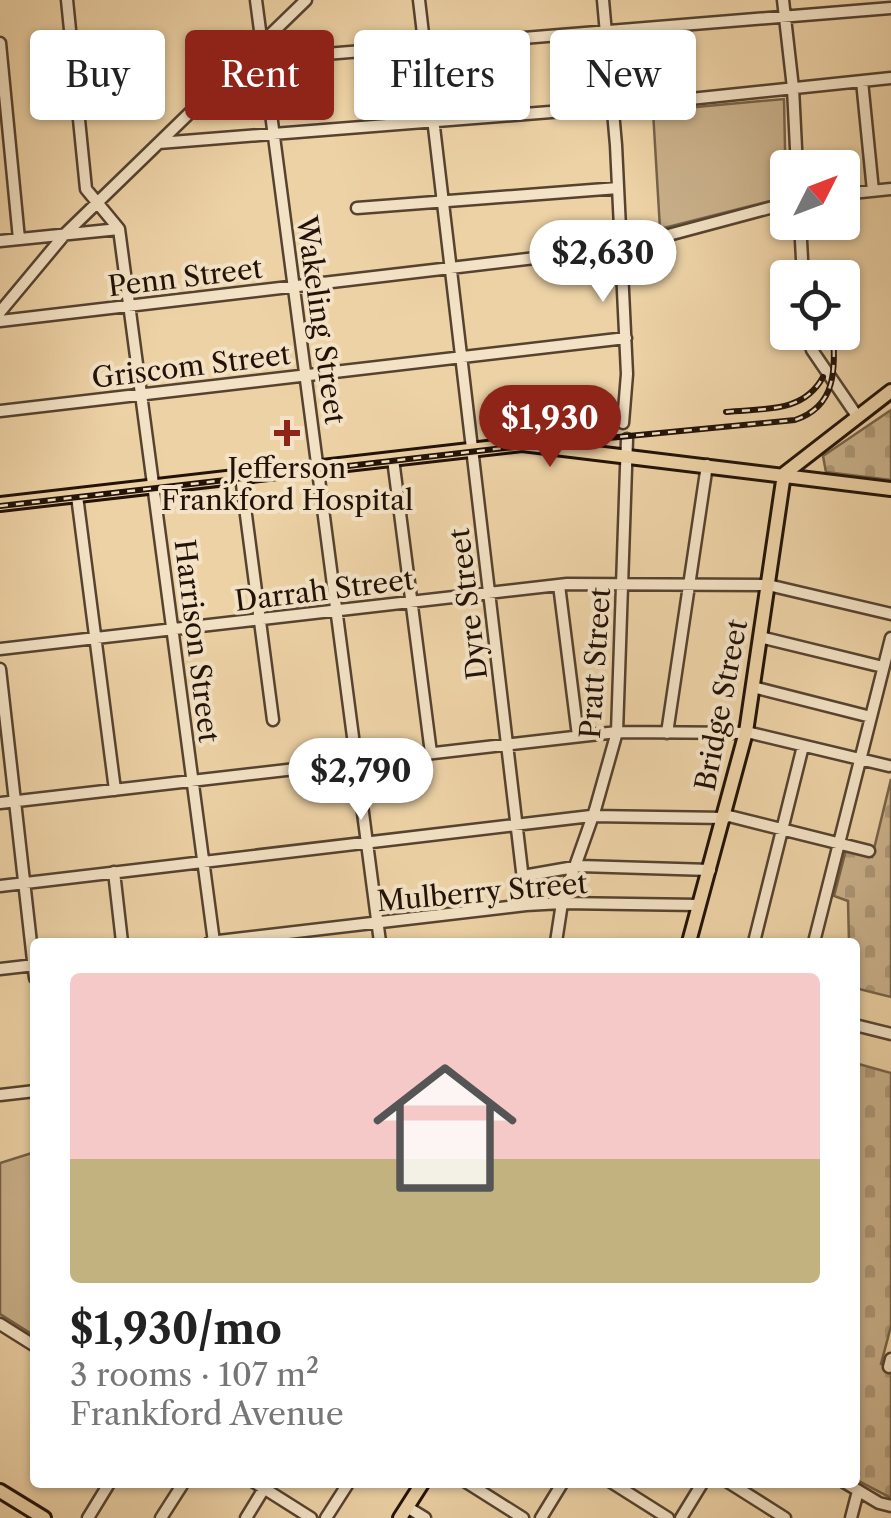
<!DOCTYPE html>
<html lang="en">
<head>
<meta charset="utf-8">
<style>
	:root { --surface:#fff; --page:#f6f6f6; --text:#222; --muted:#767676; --line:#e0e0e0; --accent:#8f2418 }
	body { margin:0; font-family:"Libre Caslon Text",serif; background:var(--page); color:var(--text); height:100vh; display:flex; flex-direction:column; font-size:38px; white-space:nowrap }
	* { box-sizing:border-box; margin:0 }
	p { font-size:32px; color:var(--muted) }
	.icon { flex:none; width:55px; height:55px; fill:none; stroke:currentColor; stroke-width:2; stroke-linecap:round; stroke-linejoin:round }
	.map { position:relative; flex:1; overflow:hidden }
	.side { position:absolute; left:30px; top:938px; width:830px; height:550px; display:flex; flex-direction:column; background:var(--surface); border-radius:10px; box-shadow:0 2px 8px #0004 }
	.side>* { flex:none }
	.banner { position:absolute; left:30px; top:30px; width:832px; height:90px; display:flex; gap:20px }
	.needle { width:65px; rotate:48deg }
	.fabs { position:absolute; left:770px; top:150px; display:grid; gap:20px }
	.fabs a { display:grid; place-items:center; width:90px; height:90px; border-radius:10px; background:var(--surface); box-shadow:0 2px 8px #0004; font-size:50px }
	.price { position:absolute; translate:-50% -85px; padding:0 22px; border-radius:35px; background:#fff; color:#222; font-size:32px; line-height:65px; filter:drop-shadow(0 2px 5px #0008) }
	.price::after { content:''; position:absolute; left:50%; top:60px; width:30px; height:22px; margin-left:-15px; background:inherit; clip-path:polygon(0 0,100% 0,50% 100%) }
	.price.selected { background:var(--accent); color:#fff }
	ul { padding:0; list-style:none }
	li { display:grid; align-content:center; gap:20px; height:530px; padding:0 40px }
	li+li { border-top:2px solid var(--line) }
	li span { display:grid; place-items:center; height:310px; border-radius:10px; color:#555 }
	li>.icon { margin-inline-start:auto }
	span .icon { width:180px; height:180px; fill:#fffc; stroke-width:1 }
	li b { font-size:42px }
	.pill { padding:0 35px; border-radius:10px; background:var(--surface); box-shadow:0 2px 8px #0004; font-size:35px; line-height:90px }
	.pill.selected { background:var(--accent); color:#fff }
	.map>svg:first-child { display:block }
	.cemetery { fill:url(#cemetery-stones); stroke:#766249; stroke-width:2.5 }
	.park { fill:#cab18b; stroke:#766249; stroke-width:2.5 }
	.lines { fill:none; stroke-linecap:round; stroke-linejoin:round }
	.minor-casing { stroke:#55422f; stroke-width:15 }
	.major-casing { stroke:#221207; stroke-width:18 }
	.minor { stroke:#f3e2c5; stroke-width:10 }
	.major { stroke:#edd2a6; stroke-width:12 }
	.rail-casing { stroke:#221207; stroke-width:6 }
	.rail { stroke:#f3e2c5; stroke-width:2.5; stroke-dasharray:8; stroke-linecap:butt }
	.poi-dot { fill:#8f2418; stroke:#f3e2c5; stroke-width:4 }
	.labels { text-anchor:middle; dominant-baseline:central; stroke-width:8; stroke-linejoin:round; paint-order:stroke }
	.street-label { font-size:28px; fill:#221207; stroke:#f3e2c5 }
	.poi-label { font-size:28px; fill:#221207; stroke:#f3e2c5 }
</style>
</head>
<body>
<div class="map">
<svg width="891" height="1518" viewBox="0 0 891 1518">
	<defs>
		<pattern id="cemetery-stones" width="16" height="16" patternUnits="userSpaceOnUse" patternTransform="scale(2.5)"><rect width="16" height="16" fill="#cab18b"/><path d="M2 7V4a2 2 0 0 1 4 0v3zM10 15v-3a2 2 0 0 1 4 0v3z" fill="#ad9776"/></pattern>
	</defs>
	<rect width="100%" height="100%" fill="#edd2a6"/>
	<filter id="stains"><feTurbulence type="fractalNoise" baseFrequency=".002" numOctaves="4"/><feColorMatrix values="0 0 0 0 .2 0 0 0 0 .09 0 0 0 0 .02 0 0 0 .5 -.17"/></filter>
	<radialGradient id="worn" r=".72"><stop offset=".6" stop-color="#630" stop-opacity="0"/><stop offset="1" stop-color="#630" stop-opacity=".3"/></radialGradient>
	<path class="cemetery" d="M891 410V480L826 472 823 456Z
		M891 779V997L855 988V942H849L848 901 834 896 846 850 872 857Z
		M855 1063 891 1073V1326L881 1364 891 1370V1498L855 1479Z"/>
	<path class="park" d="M784 99 786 197 660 229 653 111Z
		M35 1152V1336L0 1314V1163Z"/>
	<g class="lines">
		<g class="minor-casing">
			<path id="minor" d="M67 0 86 189 119 229 214 942
				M256 0 380 942
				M419 0 526 905
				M603 0 616 145 627 374 623 423
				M783 0 793 88 797 168
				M0 43 19 239
				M264 59 891 8
				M862 81 873 191
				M159 143 614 107 891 78
				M842 194 891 189
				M357 208 618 188
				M800 222 803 278
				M0 241 119 229
				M0 312 65 234 306 0
				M0 321 620 248 788 203
				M807 332 812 350 857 416
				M0 411 626 338
				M393 459 431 753
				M241 477 273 720
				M77 496 115 790
				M559 585 578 736
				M760 637 883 667
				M0 649 567 584 768 585 891 614
				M0 669 35 978
				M753 687 871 717
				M667 733 707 465
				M0 803 617 732 751 733 889 766
				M725 815 869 851
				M114 872 122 942
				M523 876 580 866 710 870
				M0 886 591 816 725 818
				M210 942 526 905 562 903 699 905
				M556 942 562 903 595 810 617 732 627 439
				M754 942 803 746
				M814 942 891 638
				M0 969 35 965
				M855 1025 891 1034
				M0 1095 35 1091
				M0 1324 35 1346
				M889 1367 891 1359
				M254 1482 311 1518
				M466 1482 523 1518
				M611 1482 668 1518
				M728 1482 785 1518
				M844 1482 879 1503 891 1506
				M407 1507 425 1518
				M88 1518 110 1482
				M161 1518 184 1482
				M246 1518 268 1482
				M326 1518 349 1482
				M541 1518 563 1482
				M681 1518 703 1482
				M851 1518 858 1491"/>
		</g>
		<g class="major-casing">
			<path id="major" d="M784 474 891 391
				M0 504 522 444 891 489
				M689 942 746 732 784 474
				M0 1491 44 1518
				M400 1518 423 1482"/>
		</g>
		<use href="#minor" class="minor"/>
		<use href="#major" class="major"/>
		<g class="rail-casing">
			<path id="rail" d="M726 412C762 408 803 414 823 377
				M0 506 504 448 795 420C837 406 835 369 833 332"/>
		</g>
		<use href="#rail" class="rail"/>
	</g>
	<path class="poi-dot" d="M282 418h10v10h10v10h-10v10h-10v-10h-10v-10h10z"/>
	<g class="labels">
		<g class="street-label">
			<text transform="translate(185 277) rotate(-7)">Penn Street</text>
			<text transform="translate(321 320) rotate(82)">Wakeling Street</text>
			<text transform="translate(191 366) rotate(-7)">Griscom Street</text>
			<text transform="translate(324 590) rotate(-7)">Darrah Street</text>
			<text transform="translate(468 604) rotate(-97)">Dyre Street</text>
			<text transform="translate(197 641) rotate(83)">Harrison Street</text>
			<text transform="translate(595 663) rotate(-86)">Pratt Street</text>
			<text transform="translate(721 705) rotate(-79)">Bridge Street</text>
			<text transform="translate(482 892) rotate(-5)">Mulberry Street</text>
		</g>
		<g class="poi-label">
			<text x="287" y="468">Jefferson<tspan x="287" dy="32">Frankford Hospital</tspan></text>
		</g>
	</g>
	<rect width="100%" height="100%" filter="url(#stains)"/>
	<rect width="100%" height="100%" fill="url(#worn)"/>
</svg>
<div class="fabs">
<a><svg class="needle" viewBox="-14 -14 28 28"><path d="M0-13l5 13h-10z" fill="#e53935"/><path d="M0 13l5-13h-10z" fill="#767676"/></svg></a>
<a><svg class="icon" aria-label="locate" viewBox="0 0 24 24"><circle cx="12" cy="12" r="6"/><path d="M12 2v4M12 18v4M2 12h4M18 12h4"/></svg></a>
</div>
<b class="price" style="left:603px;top:305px">$2,630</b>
<b class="price selected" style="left:550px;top:470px">$1,930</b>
<b class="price" style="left:361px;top:823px">$2,790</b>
<div class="banner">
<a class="pill">Buy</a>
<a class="pill selected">Rent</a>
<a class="pill">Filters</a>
<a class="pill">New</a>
</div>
<section class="side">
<ul>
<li><span style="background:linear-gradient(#f6c9c9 60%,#c2b280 0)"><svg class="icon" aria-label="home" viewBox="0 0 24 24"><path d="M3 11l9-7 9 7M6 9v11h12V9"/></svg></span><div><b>$1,930/mo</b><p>3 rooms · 107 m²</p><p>Frankford Avenue</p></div></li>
</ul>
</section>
</div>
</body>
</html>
